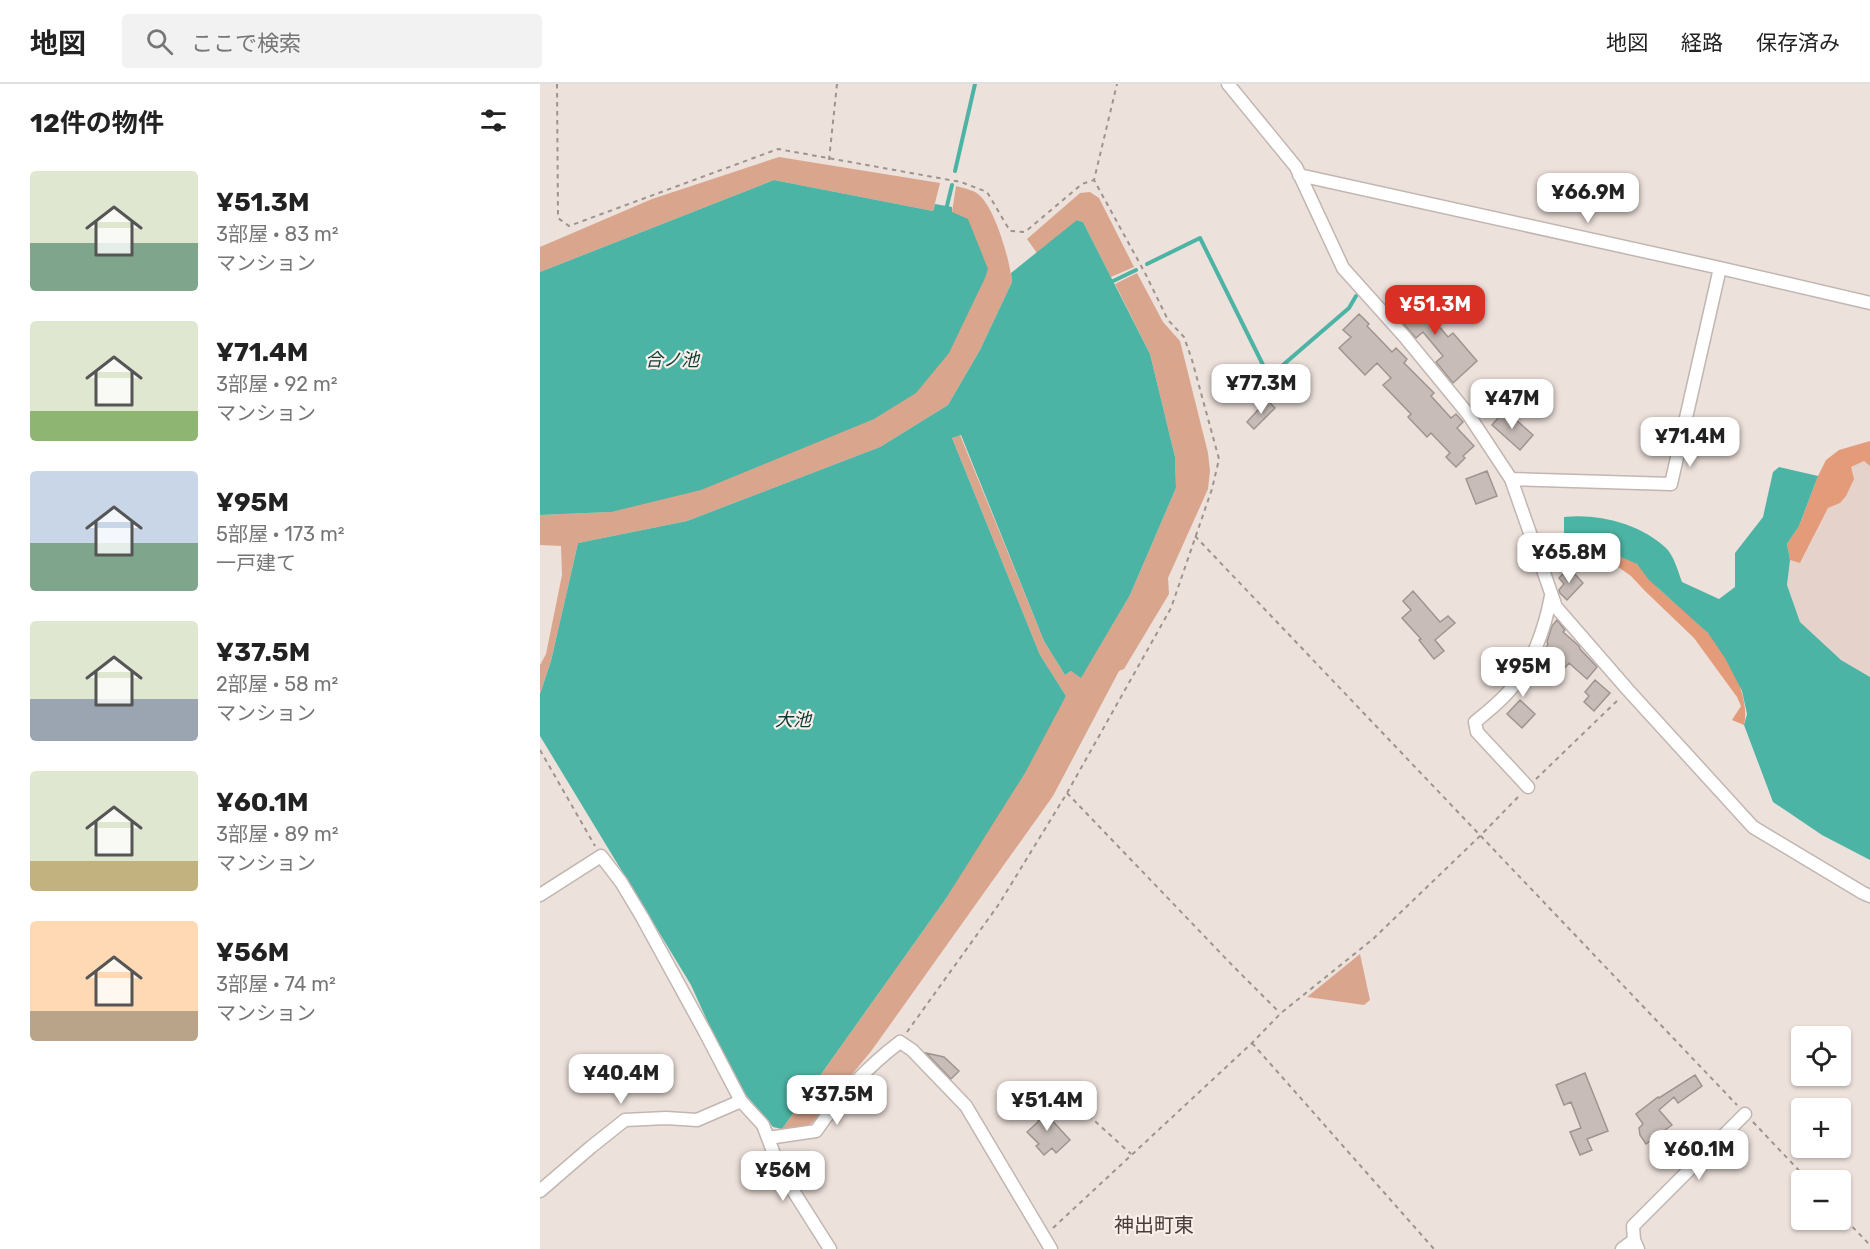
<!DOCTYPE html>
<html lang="ja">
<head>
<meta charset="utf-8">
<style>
	:root { --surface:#fff; --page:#f2f2f2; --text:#222; --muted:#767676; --line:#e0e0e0; --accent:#d93025 }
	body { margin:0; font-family:Rubik,"Noto Sans JP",sans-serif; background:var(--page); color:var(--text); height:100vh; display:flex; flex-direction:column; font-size:22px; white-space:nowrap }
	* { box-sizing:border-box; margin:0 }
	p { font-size:20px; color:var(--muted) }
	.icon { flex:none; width:33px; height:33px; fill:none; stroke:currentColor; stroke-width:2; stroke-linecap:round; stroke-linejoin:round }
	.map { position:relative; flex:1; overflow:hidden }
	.sheet { display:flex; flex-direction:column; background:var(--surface); width:540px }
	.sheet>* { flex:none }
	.tools { position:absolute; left:1251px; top:942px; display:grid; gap:12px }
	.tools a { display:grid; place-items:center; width:60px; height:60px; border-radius:6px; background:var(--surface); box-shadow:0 2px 4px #0004; font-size:30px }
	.price { position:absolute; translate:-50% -51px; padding:0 14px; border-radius:12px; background:#fff; color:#222; font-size:20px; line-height:39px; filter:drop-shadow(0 2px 3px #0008) }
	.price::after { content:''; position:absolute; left:50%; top:36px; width:18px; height:14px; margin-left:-9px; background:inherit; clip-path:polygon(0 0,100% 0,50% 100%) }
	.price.selected { background:var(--accent); color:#fff }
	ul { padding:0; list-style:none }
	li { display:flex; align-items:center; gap:18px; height:150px; padding:0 30px }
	li span { display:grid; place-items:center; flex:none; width:168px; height:120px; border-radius:6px; color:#555 }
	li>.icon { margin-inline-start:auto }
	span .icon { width:72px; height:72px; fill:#fffc; stroke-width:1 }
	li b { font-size:26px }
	h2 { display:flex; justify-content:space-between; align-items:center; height:72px; padding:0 30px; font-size:26px }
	header { display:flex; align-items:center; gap:36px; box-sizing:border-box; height:84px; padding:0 30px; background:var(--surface); border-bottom:2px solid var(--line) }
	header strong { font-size:28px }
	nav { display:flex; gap:33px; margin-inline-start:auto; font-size:21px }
	.search { width:420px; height:54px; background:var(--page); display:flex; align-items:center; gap:15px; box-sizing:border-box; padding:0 21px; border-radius:6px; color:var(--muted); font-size:22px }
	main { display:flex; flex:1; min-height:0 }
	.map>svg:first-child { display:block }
	.built { fill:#e5d2ca }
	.green { fill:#daa58d }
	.forest { fill:#e49b7a }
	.water { fill:#4cb4a4 }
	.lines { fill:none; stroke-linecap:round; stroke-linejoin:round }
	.stream { stroke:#4cb4a4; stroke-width:4 }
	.building { fill:#c7bcb7; stroke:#9f948f; stroke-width:1.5 }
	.minor-casing { stroke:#c1b6b1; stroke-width:15 }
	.path { stroke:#9d948f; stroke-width:2; stroke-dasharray:4.5 4.5; stroke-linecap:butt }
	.minor { stroke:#fff; stroke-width:12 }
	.labels { text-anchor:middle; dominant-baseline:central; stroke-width:4.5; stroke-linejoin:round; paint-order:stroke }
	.water-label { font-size:18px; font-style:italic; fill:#0a3b34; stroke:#faeee9 }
	.quarter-label { font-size:20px; fill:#463d39; stroke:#faeee9 }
</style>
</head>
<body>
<header>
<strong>地図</strong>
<div class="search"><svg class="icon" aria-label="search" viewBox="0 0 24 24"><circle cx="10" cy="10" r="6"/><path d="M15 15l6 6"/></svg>ここで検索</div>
<nav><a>地図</a><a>経路</a><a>保存済み</a></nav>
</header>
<main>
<section class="sheet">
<h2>12件の物件<svg class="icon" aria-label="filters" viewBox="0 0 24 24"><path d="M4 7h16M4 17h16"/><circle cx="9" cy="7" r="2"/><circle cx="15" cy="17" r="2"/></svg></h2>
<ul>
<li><span style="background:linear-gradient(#dfe7d0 60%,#7fa58c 0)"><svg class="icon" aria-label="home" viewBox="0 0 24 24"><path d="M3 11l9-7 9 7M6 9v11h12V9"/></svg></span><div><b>¥51.3M</b><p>3部屋 · 83 m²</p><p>マンション</p></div></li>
<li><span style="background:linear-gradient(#dfe7d0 75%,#8fb573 0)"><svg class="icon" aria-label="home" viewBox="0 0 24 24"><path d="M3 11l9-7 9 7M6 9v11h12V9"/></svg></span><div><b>¥71.4M</b><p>3部屋 · 92 m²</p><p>マンション</p></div></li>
<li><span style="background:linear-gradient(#c9d6e8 60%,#7fa58c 0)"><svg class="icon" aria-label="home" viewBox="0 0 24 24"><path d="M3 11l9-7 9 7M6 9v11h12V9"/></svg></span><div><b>¥95M</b><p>5部屋 · 173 m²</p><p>一戸建て</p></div></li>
<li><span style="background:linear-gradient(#dfe7d0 65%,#9aa5b1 0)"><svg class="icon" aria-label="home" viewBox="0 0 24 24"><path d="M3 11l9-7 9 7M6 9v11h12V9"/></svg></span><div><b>¥37.5M</b><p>2部屋 · 58 m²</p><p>マンション</p></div></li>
<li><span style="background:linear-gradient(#dfe7d0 75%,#c2b280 0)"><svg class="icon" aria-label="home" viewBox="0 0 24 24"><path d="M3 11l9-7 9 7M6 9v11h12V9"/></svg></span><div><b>¥60.1M</b><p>3部屋 · 89 m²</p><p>マンション</p></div></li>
<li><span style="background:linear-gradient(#ffd9b3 75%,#b9a48a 0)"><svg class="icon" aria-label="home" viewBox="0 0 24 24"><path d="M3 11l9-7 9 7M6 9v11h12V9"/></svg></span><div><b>¥56M</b><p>3部屋 · 74 m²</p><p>マンション</p></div></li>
</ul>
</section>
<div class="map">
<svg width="1330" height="1165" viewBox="0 0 1330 1165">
	<rect width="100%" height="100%" fill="#ede1db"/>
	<path class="built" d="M1324 377 1330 382V593L1301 576 1260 538 1247 501 1250 476 1261 478 1288 424 1300 419 1311 383Z"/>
	<path class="green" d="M239 73 400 99 393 127 234 96 0 188V163L112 115Z
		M416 102C423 104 433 106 438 110 455 123 470 177 472 198L440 266 408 321 340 363 147 437 38 459 11 577 0 610V581L6 570 22 491 21 462 0 461V431L71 428 412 128Z
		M550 108 559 114 594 183 571 193 543 138 538 136 497 169 487 155 540 109Z
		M597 189 623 238 640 257 668 369 670 387 668 405 628 494 629 510 584 585 579 587 513 712 332 966 272 1039 259 1046 242 1045 405 816 526 612 500 571 412 354 420 351 504 557 525 591 531 587 541 593 590 511 636 404 635 373 610 270 575 200Z
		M820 870 830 916 824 921 767 913Z"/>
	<path class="forest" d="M1330 357V382L1324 377 1311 383 1314 395 1306 412 1300 419 1288 424 1260 479 1250 476 1247 460 1259 442 1278 392 1286 376 1299 366Z
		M1032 458C1052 467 1074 468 1094 478 1102 483 1112 498 1119 505 1135 520 1154 533 1168 549 1187 570 1211 612 1204 641L1192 636 1201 622 1197 613 1154 554 1105 507 1091 492 1074 480H1064L1035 472 1027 467Z"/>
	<path class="water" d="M234 96 393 127 395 120 412 123V128L428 135 448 185 445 194 409 269 376 309 334 335 161 406 71 428 0 431V188Z
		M537 136 543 138 610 270 635 373 636 404 590 511 541 594 531 587 525 591 504 557 421 351 412 354 500 571 526 612 485 689 405 816 242 1045 233 1043 195 998 151 901 0 652V610L11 577 38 459 147 437 340 363 408 321 440 266 472 198 471 189Z
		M1239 383 1278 392 1259 442 1247 460 1250 476 1247 501 1260 538 1301 576 1330 593V776L1282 751 1233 718 1204 641 1207 630 1202 607 1185 574 1168 549 1109 496 1097 480 1072 469 1042 463 1024 454V433C1058 429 1101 440 1126 464 1134 472 1138 487 1142 498L1179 515 1195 503V469L1223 433 1233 388Z"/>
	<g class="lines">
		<path class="stream" d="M415 87 435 0
			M406 126 412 101
			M607 180 660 154 729 293 809 224 816 212
			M569 199 596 186"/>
	</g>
	<path class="building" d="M874 203 884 215 879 219 908 253 913 249 937 277 913 299 896 278 903 272 883 248 876 254 853 228 860 222 857 218Z
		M819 230 829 240 827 242 852 268 856 264 867 275 864 279 894 309 891 312 911 334 916 330 923 338 917 344 934 362 923 372 925 374 916 383 906 373 910 369 891 349 887 353 868 333 871 330 843 301 851 294 837 279 825 291 799 264 811 253 803 246Z
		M727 316 735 324 714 345 707 338Z
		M965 326 993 351 980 366 952 341Z
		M947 387 957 412 936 420 926 395Z
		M1029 484 1043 499 1027 516 1020 509 1019 506 1024 500 1019 494Z
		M873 507 900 538 908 532 915 539 895 556 904 567 894 575 879 556 881 555 862 534 871 526 863 517Z
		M1017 536 1025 546 1023 548 1039 562 1040 565 1057 583 1047 595 1029 579 1021 588 1002 571 1008 560 1007 558 1012 542Z
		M1055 596 1070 609 1054 627 1044 618 1049 612 1045 608Z
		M980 616 995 630 982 644 967 630Z
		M386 969 404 973 419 987 411 995Z
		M1045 989 1068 1047 1047 1055 1052 1066 1040 1071 1030 1048 1041 1044 1031 1018 1024 1021 1016 1001Z
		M1155 991 1162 1002 1138 1019 1134 1013 1119 1026 1132 1041 1106 1060 1100 1051 1099 1044 1103 1040 1096 1030 1118 1013 1119 1014Z
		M504 1019 512 1028 508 1032 530 1056 516 1069 512 1064 504 1071 496 1062 499 1060 487 1048 499 1037 492 1030Z"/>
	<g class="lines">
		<g class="minor-casing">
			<path id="minor" d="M688 0 756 83 803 184 864 252 928 330 971 395 1016 523 1088 606 1213 743 1323 809 1330 812
				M759 91 1180 184 1330 219
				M971 395 1131 400 1180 184
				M988 703 937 648 935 638C947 628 960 618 970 606 992 582 1005 544 1011 512
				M0 811 61 772 81 798 102 833 165 948 201 1017 223 1041 240 1086 290 1165
				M228 1054 276 1047C300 1012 327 983 360 958L372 966 426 1022 511 1165
				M0 1107 51 1063 85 1036 126 1034 157 1036 201 1017
				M1094 1156 1093 1142 1205 1030
				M1082 1165 1094 1156 1098 1165"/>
		</g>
		<path class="path" d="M17 0 18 134 29 142 238 65 421 98 447 108 470 147 485 148 542 100 554 96
			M289 76 297 0
			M655 452 1197 1021
			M0 666 55 762
			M996 695 1080 614
			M527 709 693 882 740 929
			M367 948 459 820 527 709 631 524 672 405 679 375 652 276 644 253 628 236 605 189 554 96 577 0
			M712 959 894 1165
			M522 1007 591 1070
			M1213 1038 1268 1096
			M1300 1130 1330 1161
			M513 1144 712 959 741 929 833 855 941 751 979 712"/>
		<use href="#minor" class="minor"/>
	</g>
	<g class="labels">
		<g class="water-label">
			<text x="132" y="276">合ノ池</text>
			<text x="253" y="636">大池</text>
		</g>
		<g class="quarter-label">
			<text x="614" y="1141">神出町東</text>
		</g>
	</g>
</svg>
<div class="tools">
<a><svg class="icon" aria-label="locate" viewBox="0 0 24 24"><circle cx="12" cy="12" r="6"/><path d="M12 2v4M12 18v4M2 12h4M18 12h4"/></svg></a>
<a>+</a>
<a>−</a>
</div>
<b class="price" style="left:1048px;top:140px">¥66.9M</b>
<b class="price selected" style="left:895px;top:252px">¥51.3M</b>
<b class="price" style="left:721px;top:331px">¥77.3M</b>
<b class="price" style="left:972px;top:346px">¥47M</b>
<b class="price" style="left:1150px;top:384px">¥71.4M</b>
<b class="price" style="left:1029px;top:500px">¥65.8M</b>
<b class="price" style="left:983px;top:614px">¥95M</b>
<b class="price" style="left:81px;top:1021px">¥40.4M</b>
<b class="price" style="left:297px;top:1042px">¥37.5M</b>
<b class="price" style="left:507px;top:1048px">¥51.4M</b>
<b class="price" style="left:1159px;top:1097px">¥60.1M</b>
<b class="price" style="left:243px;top:1118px">¥56M</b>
</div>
</main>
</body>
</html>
